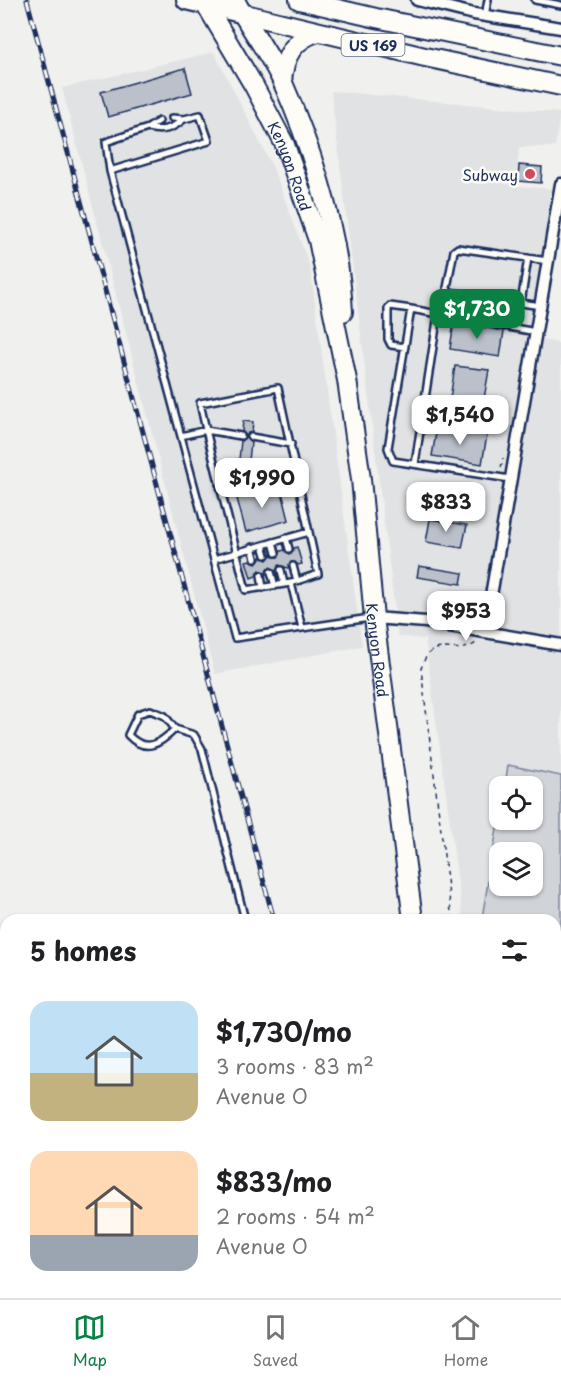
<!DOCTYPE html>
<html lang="en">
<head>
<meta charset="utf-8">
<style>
	:root { --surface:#fff; --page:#f6f6f6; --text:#202124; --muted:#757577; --line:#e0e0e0; --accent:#0b8043 }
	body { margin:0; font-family:"Playpen Sans",sans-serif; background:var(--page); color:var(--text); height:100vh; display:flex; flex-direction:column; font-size:22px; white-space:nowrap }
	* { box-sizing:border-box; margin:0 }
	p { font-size:20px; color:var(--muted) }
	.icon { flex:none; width:33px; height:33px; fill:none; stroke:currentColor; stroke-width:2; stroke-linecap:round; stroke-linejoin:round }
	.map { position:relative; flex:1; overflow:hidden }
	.details { position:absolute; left:0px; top:914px; width:561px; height:386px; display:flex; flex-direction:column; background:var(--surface); border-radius:18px 18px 0 0; box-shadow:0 2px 4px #0004 }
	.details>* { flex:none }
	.buttons { position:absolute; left:489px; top:776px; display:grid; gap:12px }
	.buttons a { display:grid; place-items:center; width:54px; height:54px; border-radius:12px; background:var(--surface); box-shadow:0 2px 4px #0004; font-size:30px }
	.price { position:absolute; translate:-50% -51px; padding:0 14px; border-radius:12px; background:#fff; color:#222; font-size:20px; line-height:39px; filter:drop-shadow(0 2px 3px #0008) }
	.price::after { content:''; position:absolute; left:50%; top:36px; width:18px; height:14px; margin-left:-9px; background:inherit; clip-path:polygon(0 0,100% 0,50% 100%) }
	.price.selected { background:var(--accent); color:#fff }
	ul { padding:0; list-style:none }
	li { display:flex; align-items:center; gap:18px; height:150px; padding:0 30px }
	li span { display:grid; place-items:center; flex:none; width:168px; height:120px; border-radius:18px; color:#555 }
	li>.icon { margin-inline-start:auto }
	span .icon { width:72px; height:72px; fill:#fffc; stroke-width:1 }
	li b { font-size:26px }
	h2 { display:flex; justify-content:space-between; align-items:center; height:72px; padding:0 30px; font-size:26px }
	.dock { display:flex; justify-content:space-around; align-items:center; height:84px; border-top:2px solid var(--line); background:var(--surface); font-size:16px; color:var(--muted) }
	.dock a { display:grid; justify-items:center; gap:3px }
	.dock .selected { color:var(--accent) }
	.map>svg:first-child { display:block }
	.built { fill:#e0e2e3; fill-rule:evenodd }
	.green { fill:#d0d3d8; stroke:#76819b; stroke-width:1.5; fill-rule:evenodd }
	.building { fill:#bbc0ca; stroke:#1b2f5e; stroke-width:1.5 }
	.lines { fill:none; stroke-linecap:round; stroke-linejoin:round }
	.service-casing { stroke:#1b2f5e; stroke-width:10 }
	.minor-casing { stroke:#1b2f5e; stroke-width:15 }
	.primary-casing { stroke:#1b2f5e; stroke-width:22 }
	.path { stroke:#1b2f5e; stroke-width:1.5; stroke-dasharray:4.5 4.5; stroke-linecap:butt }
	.service { stroke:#fdfcf7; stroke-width:5 }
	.minor { stroke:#fdfcf7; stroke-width:10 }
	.primary { stroke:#fdfcf7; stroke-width:18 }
	.rail-casing { stroke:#1b2f5e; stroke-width:5 }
	.rail { stroke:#fdfcf7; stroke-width:3; stroke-dasharray:9; stroke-linecap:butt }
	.poi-dot { fill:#d1495b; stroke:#fdfcf7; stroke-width:2 }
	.labels { text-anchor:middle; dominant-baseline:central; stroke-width:5; stroke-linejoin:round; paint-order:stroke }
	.shield { fill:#fdfcf7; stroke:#5f6c8c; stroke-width:1.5 }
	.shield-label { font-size:14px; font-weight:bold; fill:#1b2f5e }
	.street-label { font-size:15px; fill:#1b2f5e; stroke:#fdfcf7 }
	.poi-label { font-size:15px; fill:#1b2f5e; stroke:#fdfcf7; text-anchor:end }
</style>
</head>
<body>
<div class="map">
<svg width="561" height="1298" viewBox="0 0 561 1298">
	<rect width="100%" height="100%" fill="#f0f0ee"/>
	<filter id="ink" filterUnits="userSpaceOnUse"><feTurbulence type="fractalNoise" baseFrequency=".0167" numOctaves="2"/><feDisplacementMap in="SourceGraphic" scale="12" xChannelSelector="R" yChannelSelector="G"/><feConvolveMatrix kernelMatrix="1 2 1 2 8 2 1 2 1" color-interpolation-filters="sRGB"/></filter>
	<g filter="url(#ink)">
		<path class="built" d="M214 52 273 168 310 267 362 646 215 674 62 88Z
			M331 91 560 113 555 147H519L516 186 551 189 530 337 561 344V954L555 953V920L463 919 425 639 398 636ZM500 786H532V819H500ZM500 852H532V885H500Z"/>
		<path class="green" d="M508 765 561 776V932L555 931V920L482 918 499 817 500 819H532V786H505ZM500 852H532V885H500Z"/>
		<path class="building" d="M185 68 192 93 108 117 101 92Z
			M519 165 542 167 541 183 518 181Z
			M454 322 504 331 500 357 450 349Z
			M455 366 489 370 481 416 448 412Z
			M243 421 253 422 252 432 248 433 246 437 251 442 249 461 239 460 241 441 246 436 242 431Z
			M437 427 487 435 482 464 432 456Z
			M266 487 269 496 282 492 289 520 246 532 236 495Z
			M430 519 467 525 462 548 426 542Z
			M297 547 302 564 298 565 295 562H291L288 568 279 565 276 571 270 567 267 569 266 574 260 570 256 576 251 578 246 561 250 560 256 563 261 557 267 560 271 554 274 557H278L281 551 284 550 290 554 293 552 294 548Z
			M419 566 463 573 461 584 417 577Z"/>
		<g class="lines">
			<g class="service-casing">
				<path id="service" d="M535 0 561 5
					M485 16 488 0
					M159 121 148 128 106 142 110 171 235 638 370 618
					M148 128C163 132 172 129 184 119
					M110 171 209 141 200 115 184 119 172 118
					M521 303 528 258
					M541 306 449 292 447 288 454 251 458 248 548 261
					M405 347 391 345 388 339V309L390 306 411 309
					M181 436 206 430 246 590 291 583 302 628
					M241 436 206 430 200 403 278 388 318 574 291 583
					M251 437 291 444
					M415 464 438 314
					M510 479 393 461 388 448 411 309 536 332
					M219 484 296 466
					M286 538 289 549
					M273 542 276 553
					M263 545 266 555
					M252 547 255 558
					M214 559 309 532
					M293 566 297 581
					M281 570 284 584
					M271 572 275 586
					M261 575 263 588
					M175 729C159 745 145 753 128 735L138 714 150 710 165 716 175 729 194 735 202 749 245 920
					M0 985 6 984
					M555 995 561 997
					M555 1024 561 1033
					M0 1127 6 1128
					M561 1197 557 1223 561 1276
					M341 1293 342 1298
					M281 1294H300L322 1298
					M134 1298 135 1293"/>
			</g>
			<g class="minor-casing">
				<path id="minor" d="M417 0 474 14 561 28
					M374 618 426 622 561 645
					M485 631 561 184
					M555 1124 561 1125"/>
			</g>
			<g class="primary-casing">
				<g id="primary">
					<path d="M186 0 425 57 561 86"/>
					<path id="s1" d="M203 0 254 86 285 145 318 240 347 380 361 479 374 618 413 920"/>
					<path d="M235 0C249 28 270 54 283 83 314 154 339 234 343 312"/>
					<path d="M299 0 376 18 561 56"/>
					<path d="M282 81C284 57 293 39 318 32"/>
					<path d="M469 1293 470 1298"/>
				</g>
			</g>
			<path class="path" d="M501 468 503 458
				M452 920 421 669C432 631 456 660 477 642
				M555 1106 561 1107
				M555 1138 561 1142
				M0 1162 6 1163
				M2 1162 6 1152
				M105 1293 112 1298
				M499 1293V1298
				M540 1293 550 1296 561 1294
				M526 1298 539 1293"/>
			<use href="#service" class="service"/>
			<use href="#minor" class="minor"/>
			<use href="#primary" class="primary"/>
			<g class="rail-casing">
				<path id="rail" d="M27 0 274 920
					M375 1293 376 1298"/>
			</g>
			<use href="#rail" class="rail"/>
		</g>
	</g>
	<circle class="poi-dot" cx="530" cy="174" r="6"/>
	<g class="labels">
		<rect class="shield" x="341.5" y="34" width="63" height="22" rx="4.5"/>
		<g class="shield-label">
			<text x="373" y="45">US 169</text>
		</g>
		<g class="street-label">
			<text stroke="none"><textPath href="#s1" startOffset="188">Kenyon Road</textPath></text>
			<text stroke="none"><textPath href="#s1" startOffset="682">Kenyon Road</textPath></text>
		</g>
		<g class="poi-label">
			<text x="518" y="174">Subway</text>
		</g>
	</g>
</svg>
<div class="buttons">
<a><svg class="icon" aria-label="locate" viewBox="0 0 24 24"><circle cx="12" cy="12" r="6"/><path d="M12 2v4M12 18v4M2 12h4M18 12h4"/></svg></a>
<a><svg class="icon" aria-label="layers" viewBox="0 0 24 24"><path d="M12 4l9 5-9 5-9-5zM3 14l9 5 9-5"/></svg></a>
</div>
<b class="price selected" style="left:477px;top:340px">$1,730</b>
<b class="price" style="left:460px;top:446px">$1,540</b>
<b class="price" style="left:262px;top:509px">$1,990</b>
<b class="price" style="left:446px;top:533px">$833</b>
<b class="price" style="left:466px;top:642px">$953</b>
<section class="details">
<h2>5 homes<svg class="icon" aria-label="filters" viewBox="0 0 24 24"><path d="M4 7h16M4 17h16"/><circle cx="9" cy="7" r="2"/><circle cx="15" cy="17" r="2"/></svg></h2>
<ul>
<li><span style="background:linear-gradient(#bfe0f5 60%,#c2b280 0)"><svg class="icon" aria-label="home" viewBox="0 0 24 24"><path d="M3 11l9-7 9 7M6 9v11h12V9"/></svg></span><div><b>$1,730/mo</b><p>3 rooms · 83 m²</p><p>Avenue O</p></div></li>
<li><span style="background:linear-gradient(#ffd9b3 70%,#9aa5b1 0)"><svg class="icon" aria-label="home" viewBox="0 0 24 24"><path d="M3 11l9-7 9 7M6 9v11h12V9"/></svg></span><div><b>$833/mo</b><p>2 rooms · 54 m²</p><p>Avenue O</p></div></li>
</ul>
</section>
</div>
<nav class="dock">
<a class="selected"><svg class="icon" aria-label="map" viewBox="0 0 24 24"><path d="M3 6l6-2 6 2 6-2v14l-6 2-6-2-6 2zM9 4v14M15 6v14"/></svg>Map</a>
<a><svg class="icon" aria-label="saved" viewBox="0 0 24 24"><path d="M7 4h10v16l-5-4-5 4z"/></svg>Saved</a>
<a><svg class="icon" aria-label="home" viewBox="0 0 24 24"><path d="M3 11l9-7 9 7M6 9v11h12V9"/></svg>Home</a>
</nav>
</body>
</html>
